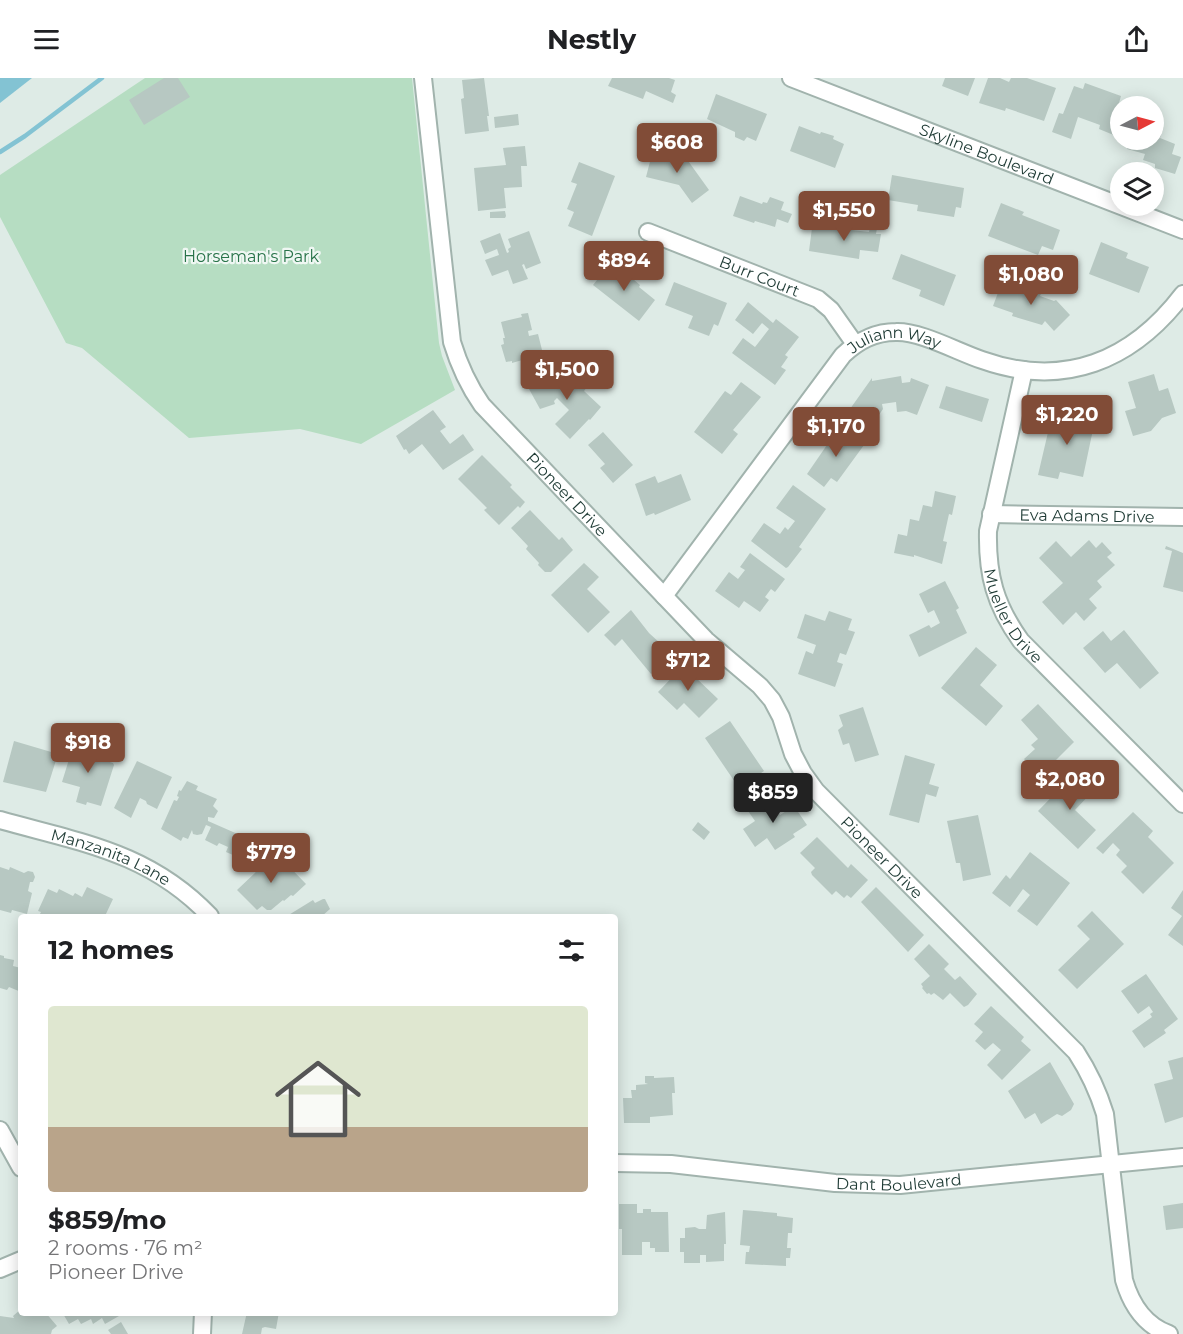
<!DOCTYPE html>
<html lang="en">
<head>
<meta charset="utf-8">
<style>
	:root { --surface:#fff; --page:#f6f6f6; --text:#202124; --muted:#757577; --accent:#814c37 }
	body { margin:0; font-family:Montserrat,sans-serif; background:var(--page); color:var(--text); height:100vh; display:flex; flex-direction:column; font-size:22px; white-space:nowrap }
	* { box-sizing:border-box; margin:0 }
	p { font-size:20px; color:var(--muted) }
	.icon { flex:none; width:33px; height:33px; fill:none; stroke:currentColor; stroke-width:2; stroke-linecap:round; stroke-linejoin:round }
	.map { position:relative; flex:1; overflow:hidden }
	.details { position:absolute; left:18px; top:836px; width:600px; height:402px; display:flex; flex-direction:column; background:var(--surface); border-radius:6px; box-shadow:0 3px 15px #0003 }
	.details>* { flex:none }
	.needle { width:39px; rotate:84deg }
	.buttons { position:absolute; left:1110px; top:18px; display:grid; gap:12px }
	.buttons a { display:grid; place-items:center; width:54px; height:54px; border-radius:50%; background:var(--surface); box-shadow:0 3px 15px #0003; font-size:30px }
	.price { position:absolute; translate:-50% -51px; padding:0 14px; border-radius:6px; background:var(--accent); color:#fff; font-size:20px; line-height:39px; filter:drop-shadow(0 2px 3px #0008) }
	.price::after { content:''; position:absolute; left:50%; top:36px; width:18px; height:14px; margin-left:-9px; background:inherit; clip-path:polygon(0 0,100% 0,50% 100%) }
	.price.current { background:#222; color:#fff }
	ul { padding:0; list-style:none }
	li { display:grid; align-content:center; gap:12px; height:318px; padding:0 30px }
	li span { display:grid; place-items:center; height:186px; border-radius:6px; color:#555 }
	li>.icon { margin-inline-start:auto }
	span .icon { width:108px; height:108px; fill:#fffc; stroke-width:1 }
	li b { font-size:26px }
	h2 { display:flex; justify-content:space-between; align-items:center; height:72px; padding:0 30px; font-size:26px }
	header { display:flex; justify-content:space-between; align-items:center; height:78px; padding:0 30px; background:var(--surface); font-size:27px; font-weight:700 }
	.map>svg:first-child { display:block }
	.green { fill:#b6ddc2 }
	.water { fill:#83c3d3 }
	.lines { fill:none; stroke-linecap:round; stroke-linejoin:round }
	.stream { stroke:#83c3d3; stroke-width:4.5 }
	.building { fill:#b7c8c2 }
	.minor-casing { stroke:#a1b3ad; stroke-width:20 }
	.minor { stroke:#fff; stroke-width:16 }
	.labels { text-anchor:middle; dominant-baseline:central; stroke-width:4.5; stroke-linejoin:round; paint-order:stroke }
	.street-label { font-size:16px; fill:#1f3b35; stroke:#eff7f3 }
	.park-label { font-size:16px; fill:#287349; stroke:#eff7f3 }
</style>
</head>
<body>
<header><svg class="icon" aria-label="menu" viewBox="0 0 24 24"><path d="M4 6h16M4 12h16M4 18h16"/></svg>Nestly<svg class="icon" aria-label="share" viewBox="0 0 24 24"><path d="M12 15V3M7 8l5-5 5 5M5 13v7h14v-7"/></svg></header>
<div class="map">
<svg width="1183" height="1256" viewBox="0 0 1183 1256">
	<rect width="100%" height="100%" fill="#deebe6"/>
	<path class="green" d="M145 0H412L439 265 442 278 455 312 361 366 300 351 189 360 82 270 66 265 0 139V97Z"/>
	<path class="water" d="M0 0H32L0 25Z"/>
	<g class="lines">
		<path class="stream" d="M0 74 25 58 102 0"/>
	</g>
	<path class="building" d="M164 0H178L190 19 144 47 129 22Z
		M484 0 489 38H487L489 53 465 56 461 21 464 20 462 2Z
		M612 0H669L675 2 671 14 676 17 673 25 646 13 643 21 608 8Z
		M945 0H975L968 18 942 8Z
		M988 0H1000L1009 4 1011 0H1027L1056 10 1044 43 1006 30 1005 33 979 25Z
		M1085 5 1121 18 1119 25 1128 28H1120V44L1116 58 1099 51 1100 47 1078 39 1071 61 1052 54 1059 35 1063 36 1074 8 1083 11Z
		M716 16 767 36 756 63 747 59 744 63 735 59V54L707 41Z
		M518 36 519 47 495 50 494 39Z
		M1154 46 1164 49 1160 60 1175 66 1172 76 1181 79 1175 96 1155 90V86L1143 82 1145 76 1127 71 1130 62H1154Z
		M799 48 820 56 821 54 834 58 833 61 844 66 835 90 790 73Z
		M525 68 527 88H521L522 109 504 110 506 130 478 133 474 90 506 87 503 70Z
		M653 72 686 80 709 112 692 125 679 107 646 99Z
		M579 84 615 98 592 158 568 148 574 134 567 131 577 106 571 104Z
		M892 97 964 110 961 130 956 129 954 139 917 133 918 127 888 122Z
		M740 118 762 126 763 124 767 125 770 119 784 124 781 132 792 136 788 145 777 141 775 149 755 143 754 145 733 138Z
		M1001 125 1024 134 1022 137 1060 152 1053 172 1042 168 1038 177 988 158Z
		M505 133 506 138 505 140H490V134Z
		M825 149 869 154 870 149 877 150 876 156H881L878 174 860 172 859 181 809 173 812 150 824 152Z
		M529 153 541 185 526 191 524 186 522 187 528 201 513 206 508 192 492 198 485 182 499 177 497 171 485 176 480 163 500 155 507 175 509 174 508 171 511 169 508 161Z
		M1101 164 1128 175 1126 180 1149 189 1139 215 1089 196Z
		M901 176 956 197 944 228 919 218 921 212 892 201Z
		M610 186 624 197 626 195 640 207 639 209 655 222 639 243 593 207Z
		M674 204 727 225 718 248 714 246 709 258 688 250 693 238 665 227Z
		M1002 204 1028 213 1031 206 1043 210 1040 218 1054 223 1056 222 1070 237 1054 253 1045 243 1042 247 1012 238 1013 235 993 228Z
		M748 224 773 245 776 241 799 259 785 277 788 279 781 289 786 292 775 307 732 275 743 260 755 269 769 251 762 245 753 256 735 242Z
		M528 235 532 252 528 253 529 258 538 256 543 276 512 285V283L506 284 501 267 504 266 503 260H505L501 244 522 239 521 236Z
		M567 289 587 309 584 313 601 329 590 342 589 341 570 361 555 346 569 332 557 320 554 323 555 326 540 331 529 311 543 303 548 309Z
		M1154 296 1159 313 1168 310 1176 335 1162 340 1151 353 1133 358 1125 333 1136 330 1128 304Z
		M901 298 902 305 910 304 911 300 929 307 917 337 906 333 897 334 896 324 882 326 883 331 872 347 850 331 872 300V303Z
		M741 304 761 319 733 352 738 356 722 376 694 354 725 313 731 317Z
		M946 308 989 321 982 344 939 330Z
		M433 332 446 349 440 353 450 366 463 356 474 372 443 392 422 366 409 376 406 371 404 372 396 358Z
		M1053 333 1095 342 1083 399 1060 394 1058 401 1038 397Z
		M840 348 864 367 837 404 831 400 824 409 807 396Z
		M603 354 633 387 613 405 600 390 605 386 588 367Z
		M482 377 512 407 510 409 525 424 520 430 518 428 499 447 484 432 487 430 458 401Z
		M681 396 691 422 655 437 654 435 646 438 635 406 655 398 658 405Z
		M793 407 826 431 799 469 802 471 788 489 786 490 751 463 764 445 780 456 785 449 788 452 795 443 776 430Z
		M935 413 956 418 952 437 949 436 943 463 947 464 942 486 914 477V479L894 475 898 456 907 458 910 441 919 443 923 427 932 429Z
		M530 432 559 462 562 459 573 472 551 494H545L538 487 539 485 526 471 528 468 511 450Z
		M1089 462 1096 470 1102 464 1112 475 1107 479 1115 487 1097 503 1102 509 1089 521 1097 530 1084 543 1076 534 1063 547 1042 524 1063 505 1039 480 1056 463 1071 479Z
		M1166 468 1183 475V514L1163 509 1172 473 1165 471Z
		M750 475 785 501 775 514 771 511 765 519 769 522 760 534 744 523 739 530 715 513 729 494 738 501 745 492 740 489Z
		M584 485 599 499 587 511 610 534 588 555 551 517Z
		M945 503 959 530 956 532 967 555 919 579 909 557 929 547 931 550 940 545 934 532 928 535 919 516Z
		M631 532 649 555 673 577 651 596 622 561 615 568 604 557Z
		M829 533 852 541 848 552 855 554 846 577 840 575 837 584 843 586 835 609 798 596 806 573 813 576 816 567 797 560 805 536 825 543Z
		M1124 552 1159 595 1140 611 1117 585 1105 595 1083 570 1103 553 1111 563Z
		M976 569 997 587 980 607 1003 628 986 648 941 610Z
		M684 587 695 596 694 598 718 621 699 640 684 625 677 632 658 614Z
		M1038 626 1074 664 1040 698 1024 681 1035 671 1031 667 1038 661 1021 642Z
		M863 629 879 677 855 684 849 665 843 667 838 652 843 648 839 637Z
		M730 643 764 693 739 710 705 660Z
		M75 662 84 663 88 666 86 673 96 675 95 678 104 680 103 682 113 685 114 687 101 728 87 724 86 727 76 724 80 709 62 704Z
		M14 663 58 676 46 714 3 704Z
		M905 677 935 686 929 706 939 709 936 719 926 716 919 745 889 737Z
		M137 683 172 699 157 731 147 726 146 723 140 720 131 740 114 730Z
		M1075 695 1093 713 1075 732 1096 752 1078 771 1038 733Z
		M187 703 198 708 196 712 217 721 213 728 218 733 214 740 208 739V743L249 761 240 780 226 774 228 769 219 765 217 768 205 762 211 749 206 747 202 756 197 757 193 756 192 752 188 761 183 759 181 763 161 751 174 722 177 723 179 719 177 718 179 712 181 713Z
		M766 717 780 737 794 728 807 747 793 756 795 759 775 772 767 760 755 769 743 751 755 743 746 730Z
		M1133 734 1153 753 1148 759 1174 785 1143 816 1121 794 1127 788 1116 777 1120 772 1113 765 1103 776 1096 770Z
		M978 737 991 797 963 803 960 785H956L947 743Z
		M698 744 710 754 704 762 692 752Z
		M817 759 848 790 851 786 868 802 851 820 847 817 844 820 836 813 832 817 812 797 811 794 815 790 800 775Z
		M1030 774 1070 805 1037 848 1017 833 1030 817 1023 811 1010 829 992 815 1006 797 1010 801Z
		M276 775 306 806 293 818 291 817 284 823 283 822 271 832H267L262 828 257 832 237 812Z
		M0 789 9 792 10 789 24 795 28 793 33 794 35 799 33 804H30L28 813 32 815 27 836 12 832 11 835 0 832Z
		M87 809 113 821 105 838H39L41 834 38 833 48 811 57 815 59 811 73 818 75 815 82 819Z
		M876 809 924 857 908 874 861 824Z
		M1183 812V868L1168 857 1182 838 1171 830Z
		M323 821H325L330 831 322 838H287L313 822 315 825Z
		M1092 833 1124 866 1077 911 1058 892 1090 861 1077 848Z
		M929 866 949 886 944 891 955 902 960 898 977 916 968 927 964 929 950 915 943 922 934 915 931 917 929 915 927 916 922 910 923 909 921 906 930 898 914 881Z
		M0 877 4 878V880L14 882 13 888 21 890V914L9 909 7 912 0 910Z
		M1146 896 1178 941 1164 952 1166 955 1144 970 1132 953 1152 939 1150 936 1153 934 1149 928 1138 936 1121 913Z
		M991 928 1024 959 1021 963 1031 972 1002 1002 987 987 1001 972 993 965 985 972 975 963 983 954 974 946Z
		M1183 979V1039L1165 1045 1154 1006 1173 1001 1168 983Z
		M1050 984 1074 1026 1071 1032 1062 1038 1057 1036 1041 1046 1035 1035 1025 1041 1008 1013Z
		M645 998H654V1000L674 999 675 1015H672L673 1037 650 1039V1045H624L623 1020H632L631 1012H636V1007L648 1006 645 1005Z
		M1183 1125V1150L1166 1152 1163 1128Z
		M619 1126H637V1135H643V1131H651V1134H668L669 1174H655V1170H650V1164H642V1177H622V1151H619Z
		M743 1132 777 1135V1138L793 1140 792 1155H788L787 1170H791L790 1180H786V1188L745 1186 746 1174H749L750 1168 740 1167Z
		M725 1134 726 1166H724V1183L706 1184V1177H700V1185H684V1174H680V1160H685V1150L695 1149 699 1151H706L707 1137Z
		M21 1231V1234H45L57 1248 52 1252 51 1256H0V1238L14 1240 13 1238Z
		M62 1234H117L119 1238 105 1246 102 1240 93 1246 91 1241 81 1246 78 1241 69 1246Z
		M247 1234H279L276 1251 265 1249 262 1250 261 1256H242Z
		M121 1244 128 1256H111L108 1252Z"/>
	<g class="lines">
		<g class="minor-casing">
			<g id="minor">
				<path id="s1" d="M423 0 452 264C459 287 468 307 482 327L706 562 760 608 772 622 781 639 793 676 803 695 816 713 1076 974C1089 994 1098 1013 1105 1036L1124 1202C1131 1226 1144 1247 1169 1256"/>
				<path id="s2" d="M791 0 1183 152"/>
				<path id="s3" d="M648 154 818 221 831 232 855 266"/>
				<path id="s4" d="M1024 292 988 453C987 497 995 527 1021 563L1183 726"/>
				<path id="s5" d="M991 436 1183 439"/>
				<path id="s6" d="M664 518 843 277C858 263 874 254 896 254 920 253 958 274 982 282 1064 311 1132 283 1183 216"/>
				<path id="s7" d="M0 742C82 765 149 774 210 838"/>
				<path d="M0 1052 21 1090"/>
				<path id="s8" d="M615 1085 671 1086 835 1105 900 1107 1183 1079"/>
				<path d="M0 1191 21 1182"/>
				<path d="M202 1256 203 1234"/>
			</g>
		</g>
		<use href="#minor" class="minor"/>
	</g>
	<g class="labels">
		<g class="street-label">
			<text stroke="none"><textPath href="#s2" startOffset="210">Skyline Boulevard</textPath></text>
			<text stroke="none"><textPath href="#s3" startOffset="120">Burr Court</textPath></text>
			<text stroke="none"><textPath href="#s6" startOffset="357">Juliann Way</textPath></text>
			<text stroke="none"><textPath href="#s1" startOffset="459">Pioneer Drive</textPath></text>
			<text stroke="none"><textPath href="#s5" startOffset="96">Eva Adams Drive</textPath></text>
			<text stroke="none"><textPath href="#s4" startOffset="256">Mueller Drive</textPath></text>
			<text stroke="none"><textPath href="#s1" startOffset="945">Pioneer Drive</textPath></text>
			<text stroke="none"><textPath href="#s7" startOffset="117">Manzanita Lane</textPath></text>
			<text stroke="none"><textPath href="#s8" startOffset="285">Dant Boulevard</textPath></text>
		</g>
		<g class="park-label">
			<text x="251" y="178">Horseman's Park</text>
		</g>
	</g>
</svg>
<div class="buttons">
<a><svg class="needle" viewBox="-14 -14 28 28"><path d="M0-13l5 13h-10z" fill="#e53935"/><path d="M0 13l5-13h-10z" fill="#757577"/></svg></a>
<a><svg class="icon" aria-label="layers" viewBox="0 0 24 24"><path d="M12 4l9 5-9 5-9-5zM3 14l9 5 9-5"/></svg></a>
</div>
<b class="price" style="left:677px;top:96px">$608</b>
<b class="price" style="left:844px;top:164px">$1,550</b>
<b class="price" style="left:624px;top:214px">$894</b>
<b class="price" style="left:1031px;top:228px">$1,080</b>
<b class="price" style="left:567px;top:323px">$1,500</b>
<b class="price" style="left:1067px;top:368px">$1,220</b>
<b class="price" style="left:836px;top:380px">$1,170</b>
<b class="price" style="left:688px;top:614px">$712</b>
<b class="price" style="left:88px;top:696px">$918</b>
<b class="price" style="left:1070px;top:733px">$2,080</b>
<b class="price current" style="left:773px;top:746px">$859</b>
<b class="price" style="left:271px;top:806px">$779</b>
<section class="details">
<h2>12 homes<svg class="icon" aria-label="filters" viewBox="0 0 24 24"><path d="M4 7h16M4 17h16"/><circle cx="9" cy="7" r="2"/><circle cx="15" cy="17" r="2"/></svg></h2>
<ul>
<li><span style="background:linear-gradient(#dfe7d0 65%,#b9a48a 0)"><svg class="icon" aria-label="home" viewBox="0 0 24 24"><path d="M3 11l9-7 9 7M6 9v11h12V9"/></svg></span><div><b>$859/mo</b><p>2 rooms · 76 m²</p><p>Pioneer Drive</p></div></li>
</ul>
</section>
</div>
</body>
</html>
